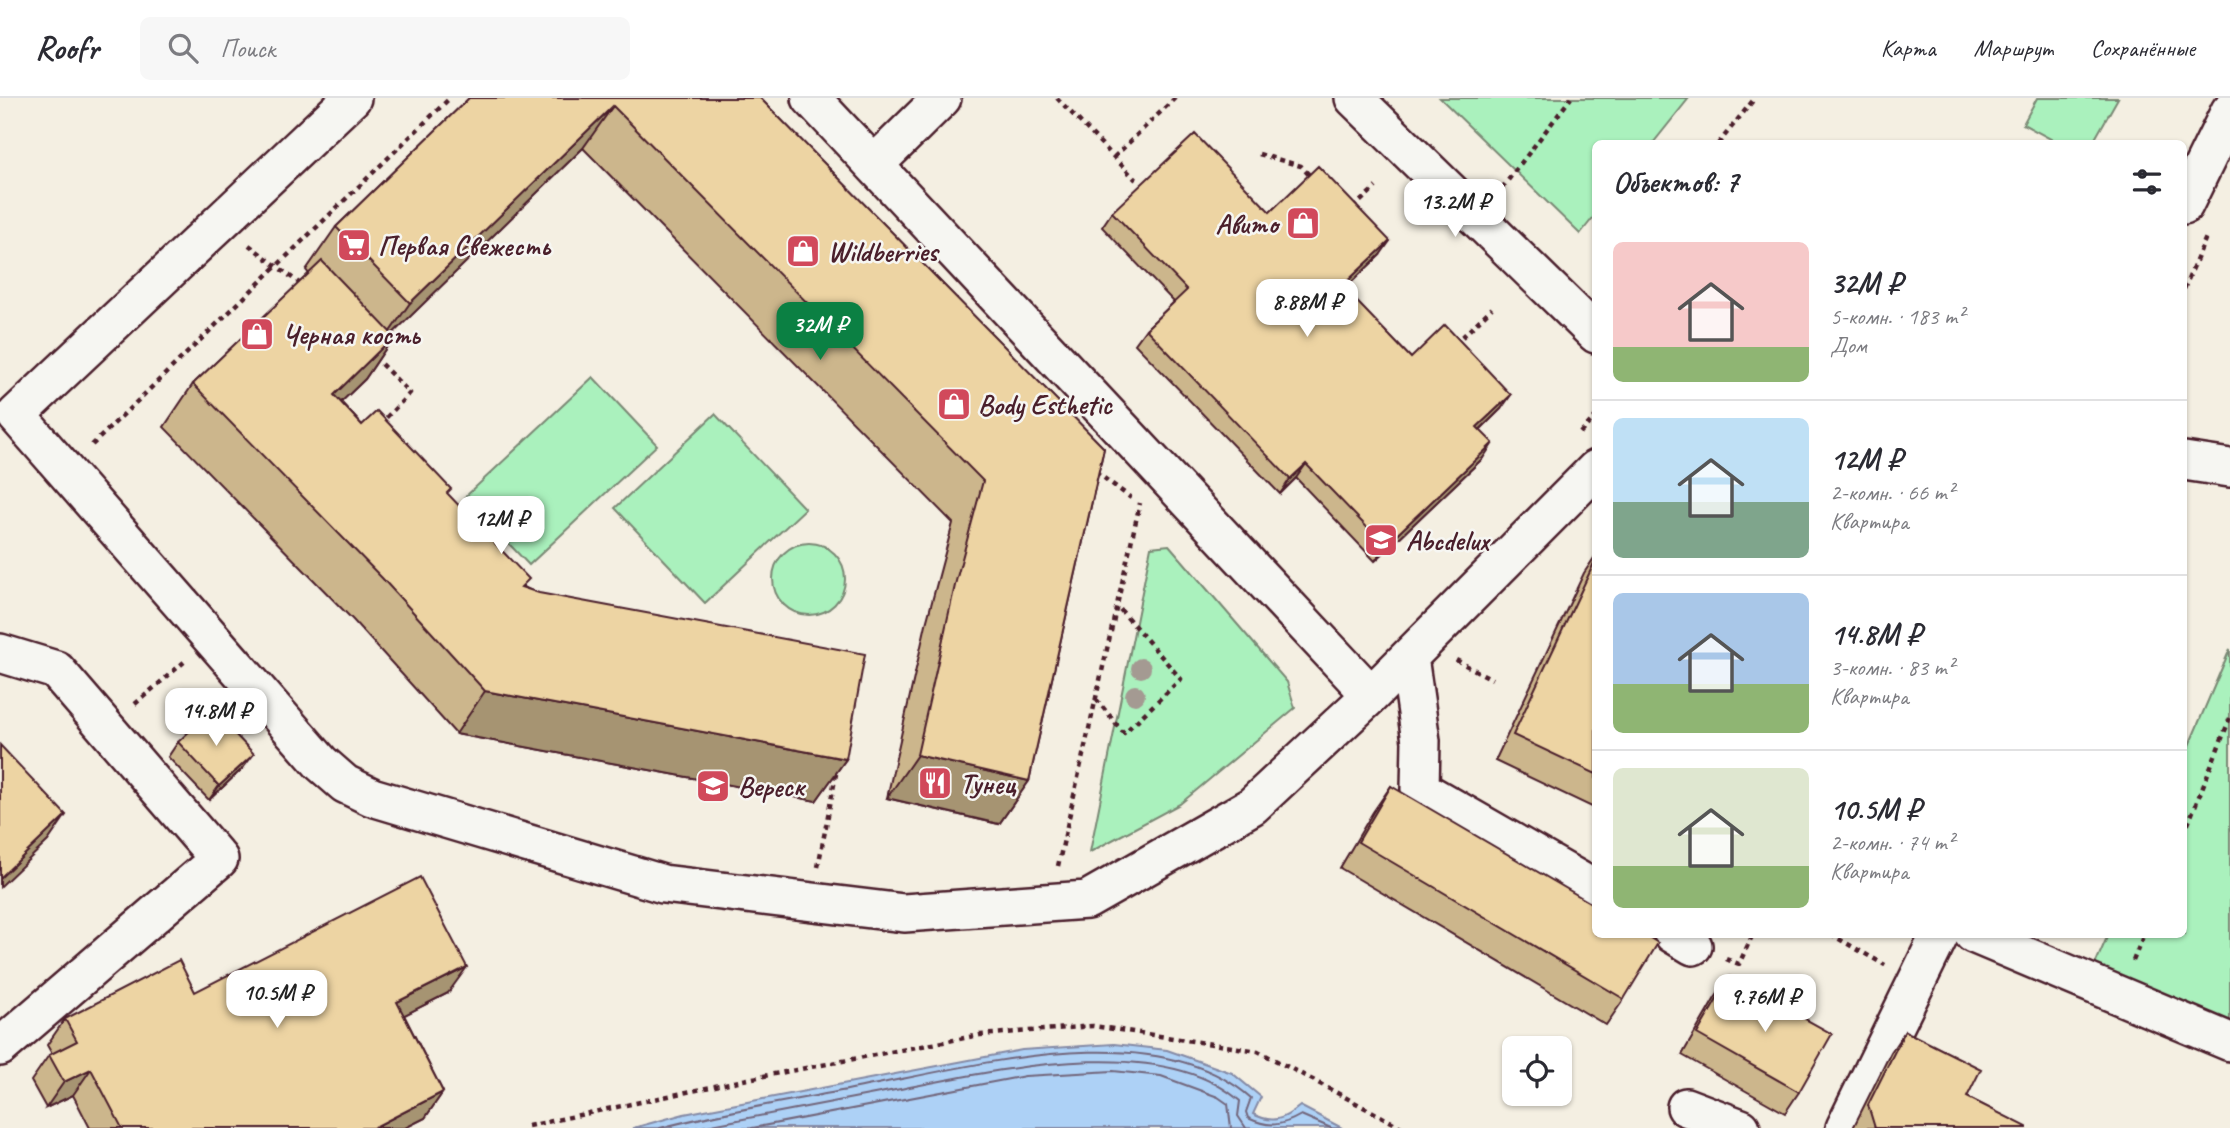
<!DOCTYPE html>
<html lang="ru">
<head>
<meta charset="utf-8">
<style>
	:root { --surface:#fff; --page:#f7f7f7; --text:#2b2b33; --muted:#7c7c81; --line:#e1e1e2; --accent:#0b8043 }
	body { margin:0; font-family:Caveat,sans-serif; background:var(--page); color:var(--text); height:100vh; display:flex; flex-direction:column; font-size:26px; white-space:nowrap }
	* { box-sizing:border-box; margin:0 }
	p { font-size:23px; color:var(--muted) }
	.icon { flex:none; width:38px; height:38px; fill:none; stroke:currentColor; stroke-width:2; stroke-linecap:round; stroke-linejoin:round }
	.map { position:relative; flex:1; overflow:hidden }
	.sheet { position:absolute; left:1592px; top:42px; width:595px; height:798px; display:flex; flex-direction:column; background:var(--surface); border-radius:10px; box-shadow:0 2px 5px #0004 }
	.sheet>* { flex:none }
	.tools { position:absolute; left:1502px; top:938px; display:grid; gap:14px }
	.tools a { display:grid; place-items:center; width:70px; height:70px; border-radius:10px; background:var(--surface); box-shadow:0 2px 5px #0004; font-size:35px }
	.price { position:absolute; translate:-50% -60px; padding:0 16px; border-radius:14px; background:#fff; color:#222; font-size:23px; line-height:46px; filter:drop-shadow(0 2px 4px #0008) }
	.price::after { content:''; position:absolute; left:50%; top:42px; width:21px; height:16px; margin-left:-10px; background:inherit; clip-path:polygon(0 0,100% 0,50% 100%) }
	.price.selected { background:var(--accent); color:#fff }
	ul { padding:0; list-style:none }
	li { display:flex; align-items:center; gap:21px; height:175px; padding:0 21px }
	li+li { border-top:2px solid var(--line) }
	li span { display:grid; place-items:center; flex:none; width:196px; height:140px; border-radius:10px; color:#555 }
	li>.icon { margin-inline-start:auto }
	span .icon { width:84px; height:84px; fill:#fffc; stroke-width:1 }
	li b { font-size:30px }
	h2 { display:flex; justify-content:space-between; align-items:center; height:84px; padding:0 21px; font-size:30px }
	header { display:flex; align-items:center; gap:42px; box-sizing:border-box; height:98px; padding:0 35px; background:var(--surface); border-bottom:2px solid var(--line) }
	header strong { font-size:33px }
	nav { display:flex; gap:38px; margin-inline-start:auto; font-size:24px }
	.search { width:490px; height:63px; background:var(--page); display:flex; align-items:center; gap:18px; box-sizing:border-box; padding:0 24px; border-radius:10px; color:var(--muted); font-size:26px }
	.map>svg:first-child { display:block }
	.green { fill:#aaf1bd; stroke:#7a8874; stroke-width:2 }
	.water { fill:#add1f6; stroke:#858aa5; stroke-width:2 }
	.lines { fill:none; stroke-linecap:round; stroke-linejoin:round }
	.shore { stroke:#72667c; stroke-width:2 }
	.minor-casing { stroke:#4a1f2b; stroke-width:42 }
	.path { stroke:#4a1f2b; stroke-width:4.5; stroke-dasharray:5 5; stroke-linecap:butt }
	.minor { stroke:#f6f6f2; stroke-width:37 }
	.tree { fill:#a49a92 }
	.wall { fill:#ccb68c; stroke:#4a1f2b; stroke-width:2 }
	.shaded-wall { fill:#a69472; stroke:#4a1f2b; stroke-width:2 }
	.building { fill:#edd4a3; stroke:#4a1f2b; stroke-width:2 }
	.labels { text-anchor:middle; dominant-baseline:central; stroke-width:5; stroke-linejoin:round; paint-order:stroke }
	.poi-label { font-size:28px; font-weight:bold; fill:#4a1f2b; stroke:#f6f6f2; text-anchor:start }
</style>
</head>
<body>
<header>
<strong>Roofr</strong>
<div class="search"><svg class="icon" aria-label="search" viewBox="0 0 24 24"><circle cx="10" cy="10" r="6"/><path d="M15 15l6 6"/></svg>Поиск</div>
<nav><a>Карта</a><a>Маршрут</a><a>Сохранённые</a></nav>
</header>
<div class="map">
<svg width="2230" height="1030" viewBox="0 0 2230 1030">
	<rect width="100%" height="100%" fill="#f4efe2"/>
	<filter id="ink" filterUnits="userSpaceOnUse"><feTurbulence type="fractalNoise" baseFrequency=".0143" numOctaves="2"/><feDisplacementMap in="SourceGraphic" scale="14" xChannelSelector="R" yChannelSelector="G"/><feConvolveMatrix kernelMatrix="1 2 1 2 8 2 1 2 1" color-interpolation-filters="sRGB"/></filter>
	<g filter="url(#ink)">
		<path class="green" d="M1440 0H1689L1653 45 1596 46V116L1580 136Z
			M2037 0H2118L2092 46 2058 45 2023 26Z
			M593 279 657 347 529 467 465 399Z
			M715 316 805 411 705 505 615 410Z
			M773 481a36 36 0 1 1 72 0a36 36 0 1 1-72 0Z
			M1169 447 1287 584 1295 610 1180 706 1090 754 1151 449Z
			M2230 551V927L2094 869 2108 837 2184 836V659Z"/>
		<path class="water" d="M1114 946 1167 952 1232 975 1261 999 1253 1016C1272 1026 1283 1022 1300 1008L1342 1030H633L684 1016 1022 952Z"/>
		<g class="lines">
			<path class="shore" d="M660 1030C724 1013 791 1003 857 990 970 969 1156 915 1251 1000L1246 1014 1248 1020C1269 1030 1282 1028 1301 1017L1331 1030
				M696 1030C761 1018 825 1005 890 993 985 975 1159 931 1240 1003L1238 1018 1246 1030
				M752 1030 1025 978 1113 973 1161 978 1218 999 1228 1006 1231 1030"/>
			<g class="minor-casing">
				<path id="minor" d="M352 0 16 317 321 665 345 686 372 699 663 786 904 815 1087 802 1252 708 1371 597 1596 371
					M811 0 1371 597
					M1354 0 1596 236
					M874 67 942 0
					M2184 107 2230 13
					M2184 363 2230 370
					M0 555 56 572 219 761 0 949
					M1409 559 1421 643 1420 691 1596 792
					M1673 836 1693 848
					M1973 836 2230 944
					M1686 1009 1741 1030
					M1845 1030 1940 836"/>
			</g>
			<path class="path" d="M1057 0 1136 82
				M1718 46 1755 0
				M1259 56 1301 68 1311 79
				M1114 59 1175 0
				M1502 90 1571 0
				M1353 110 1376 89
				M249 147 303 188
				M2184 191 2207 137
				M1455 246 1492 210
				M374 259 410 295 381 325
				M1580 335 1596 318
				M92 347 450 0
				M1096 374 1131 400
				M1456 562 1492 581
				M1096 601 1124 635 1181 581 1118 509
				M135 606 184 564
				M2184 736 2230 620
				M1058 768 1140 405
				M818 769 837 671
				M1830 836 1885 867
				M1726 861 1739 866 1753 836
				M2133 863 2144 836
				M528 1028 748 981 980 937 1093 928 1258 953 1403 1030"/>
			<use href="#minor" class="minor"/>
		</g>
		<g class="tree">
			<circle cx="1141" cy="570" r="10"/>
			<circle cx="1135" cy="597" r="10"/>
		</g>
		<path class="wall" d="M469 0H760L1104 350 1029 683 999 726 887 700 926 526 953 425 583 50 392 236 394 238 365 281 341 304 362 327 447 396 524 489 846 661 816 703 456 636 353 522 164 329 193 286 309 176 306 172 336 129Z
			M1112 114H1270L1380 157 1344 191 1411 260 1501 311 1480 332 1483 360 1375 463 1296 380 1280 396 1135 246 1146 231 1174 204 1102 129Z
			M1596 457V711L1495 663 1584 475Z
			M178 644 243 670 209 702 168 659Z
			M1391 688 1624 901 1606 927 1340 770 1373 714Z
			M1730 879 1799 994 1785 1015 1682 957 1715 900Z
			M195 894 448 895 404 917 443 994 425 1020 405 1030H90L73 997 46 1010 31 983 49 957 52 956 47 947 65 921Z
			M1905 933 1967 999 2027 1030H1854V1028L1891 954Z"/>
		<path class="shaded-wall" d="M613 8 583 50 380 248 410 205Z
			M1390 143 1380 157 1332 203 1342 188Z
			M394 238 365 281 305 339 334 297Z
			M1511 297 1501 311 1467 344 1477 329Z
			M1493 345 1483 360 1375 463 1385 448Z
			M1306 366 1296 380 1280 396 1290 381Z
			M485 593 846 661 816 703 456 636Z
			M254 656 243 670 209 702 219 688Z
			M917 657 1029 683 999 726 887 700Z
			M66 717 48 743 0 789V780Z
			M467 869 448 895 379 930 397 904Z
			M91 971 73 997 46 1010 64 984Z
			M443 994 425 1020 405 1030H373Z"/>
		<path class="building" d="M469 0H760L1104 350 1029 683 917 657 956 483 983 383 613 8 410 205 336 129Z
			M1195 36 1270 114 1318 68 1390 143 1342 188 1411 260 1445 227 1511 297 1477 329 1493 345 1385 448 1306 366 1290 381 1146 231 1187 192 1112 114Z
			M322 163 394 238 334 297 362 327 377 313 451 391 447 395 529 481 521 489 539 495 865 556 846 661 485 593 382 480 193 286Z
			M1596 461V676L1513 637Z
			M212 612 254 656 219 688 178 644Z
			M0 647 66 717 0 780Z
			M1391 688 1596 808V836H1644L1658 845 1624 901 1358 744Z
			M420 779 467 869 397 904 443 994 373 1030H122L91 971 64 984 49 957 77 943 65 921 179 862 195 894Z
			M1730 879 1832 936 1799 994 1697 936Z
			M1905 933 1981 971 1967 999 2027 1029V1030H1875L1868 1007Z"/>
	</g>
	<defs>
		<g id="shop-square" transform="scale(1.75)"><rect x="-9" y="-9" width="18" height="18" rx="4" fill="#d1495b" stroke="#f6f6f2"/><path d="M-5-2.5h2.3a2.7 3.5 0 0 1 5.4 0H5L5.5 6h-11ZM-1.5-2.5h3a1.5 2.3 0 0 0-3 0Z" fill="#fff"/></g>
		<g id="supermarket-square" transform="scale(1.75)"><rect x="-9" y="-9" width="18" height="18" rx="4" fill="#d1495b" stroke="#f6f6f2"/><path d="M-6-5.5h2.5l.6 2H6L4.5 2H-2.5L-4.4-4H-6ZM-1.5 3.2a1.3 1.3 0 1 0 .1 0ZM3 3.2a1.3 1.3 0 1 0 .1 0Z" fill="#fff"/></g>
		<g id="school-square" transform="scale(1.75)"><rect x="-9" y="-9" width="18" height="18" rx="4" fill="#d1495b" stroke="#f6f6f2"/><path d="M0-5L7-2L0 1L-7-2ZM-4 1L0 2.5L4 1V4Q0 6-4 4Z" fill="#fff"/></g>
		<g id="restaurant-square" transform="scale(1.75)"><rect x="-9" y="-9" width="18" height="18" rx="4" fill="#d1495b" stroke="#f6f6f2"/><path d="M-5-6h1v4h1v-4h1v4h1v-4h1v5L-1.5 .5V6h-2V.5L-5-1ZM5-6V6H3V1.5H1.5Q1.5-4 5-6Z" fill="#fff"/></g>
	</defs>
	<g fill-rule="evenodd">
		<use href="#shop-square" x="1303" y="125"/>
		<use href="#supermarket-square" x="354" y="147"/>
		<use href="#shop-square" x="803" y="153"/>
		<use href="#shop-square" x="257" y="236"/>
		<use href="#shop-square" x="954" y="306"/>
		<use href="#school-square" x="1381" y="442"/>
		<use href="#restaurant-square" x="935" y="685"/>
		<use href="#school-square" x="713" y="688"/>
	</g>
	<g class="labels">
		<g class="poi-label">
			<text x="1278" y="125" text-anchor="end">Авито</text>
			<text x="378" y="147">Первая Свежесть</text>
			<text x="828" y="153">Wildberries</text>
			<text x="282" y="236">Черная кость</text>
			<text x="978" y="306">Body Esthetic</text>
			<text x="1406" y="442">Abcdelux</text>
			<text x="960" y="685">Тунец</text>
			<text x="738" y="688">Вереcк</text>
		</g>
	</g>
</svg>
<div class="tools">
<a><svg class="icon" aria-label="locate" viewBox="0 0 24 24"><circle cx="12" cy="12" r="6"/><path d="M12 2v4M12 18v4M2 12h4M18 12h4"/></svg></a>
</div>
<b class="price" style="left:1455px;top:141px">13.2M ₽</b>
<b class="price" style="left:1307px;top:241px">8.88M ₽</b>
<b class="price selected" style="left:820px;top:264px">32M ₽</b>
<b class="price" style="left:501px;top:458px">12M ₽</b>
<b class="price" style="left:216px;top:650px">14.8M ₽</b>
<b class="price" style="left:277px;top:932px">10.5M ₽</b>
<b class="price" style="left:1765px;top:936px">9.76M ₽</b>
<section class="sheet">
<h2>Объектов: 7<svg class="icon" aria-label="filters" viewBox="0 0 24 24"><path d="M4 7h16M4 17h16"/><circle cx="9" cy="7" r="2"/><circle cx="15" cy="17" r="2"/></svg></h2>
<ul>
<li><span style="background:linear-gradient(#f6c9c9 75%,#8fb573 0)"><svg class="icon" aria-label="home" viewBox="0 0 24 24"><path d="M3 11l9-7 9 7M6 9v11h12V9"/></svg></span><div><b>32M ₽</b><p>5-комн. · 183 m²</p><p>Дом</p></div></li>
<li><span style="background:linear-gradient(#bfe0f5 60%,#7fa58c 0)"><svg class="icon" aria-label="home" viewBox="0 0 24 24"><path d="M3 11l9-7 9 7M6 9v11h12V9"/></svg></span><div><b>12M ₽</b><p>2-комн. · 66 m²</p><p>Квартира</p></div></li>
<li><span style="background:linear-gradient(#a9c7e8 65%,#8fb573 0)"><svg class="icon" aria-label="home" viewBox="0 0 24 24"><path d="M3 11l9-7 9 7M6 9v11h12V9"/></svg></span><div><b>14.8M ₽</b><p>3-комн. · 83 m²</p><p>Квартира</p></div></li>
<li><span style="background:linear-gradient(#dfe7d0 70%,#8fb573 0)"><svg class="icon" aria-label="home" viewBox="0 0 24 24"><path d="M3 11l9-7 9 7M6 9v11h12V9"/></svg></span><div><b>10.5M ₽</b><p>2-комн. · 74 m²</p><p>Квартира</p></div></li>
</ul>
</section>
</div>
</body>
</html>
